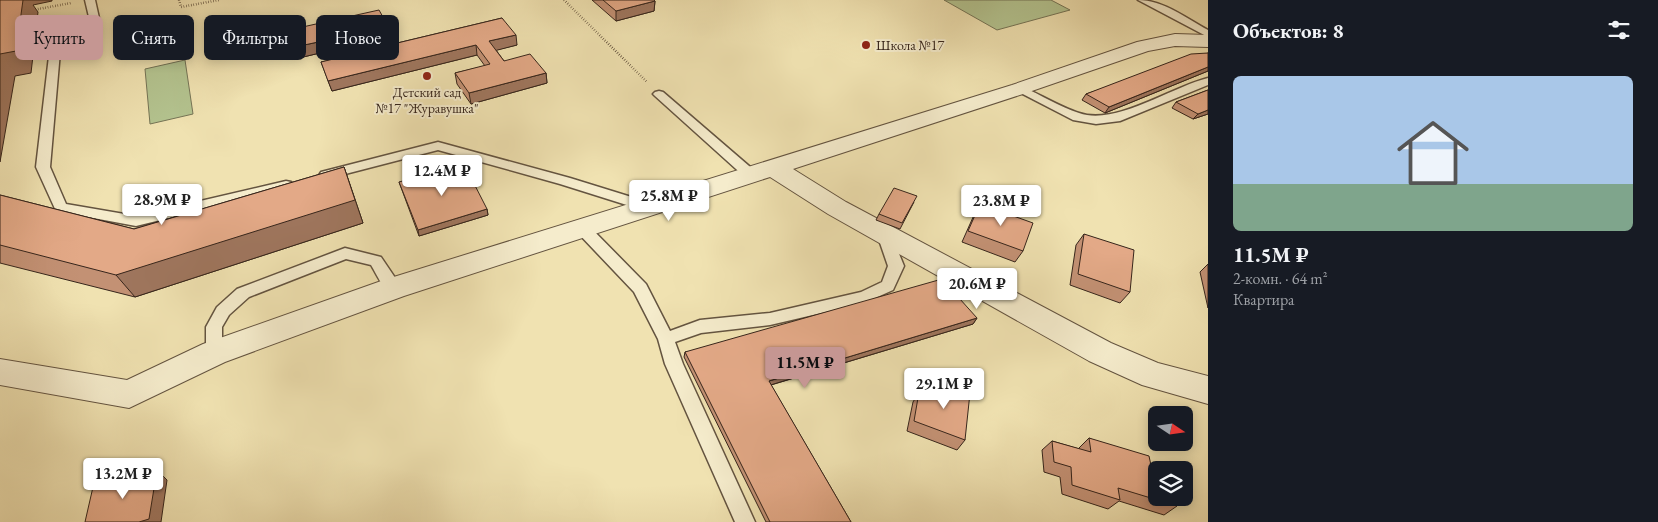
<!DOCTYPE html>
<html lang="ru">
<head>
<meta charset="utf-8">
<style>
	:root { --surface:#171b24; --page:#242831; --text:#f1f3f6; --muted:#9ea1a6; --accent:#c59692 }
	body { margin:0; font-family:"EB Garamond",serif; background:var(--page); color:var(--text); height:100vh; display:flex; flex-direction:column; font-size:19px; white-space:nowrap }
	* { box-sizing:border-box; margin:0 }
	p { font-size:16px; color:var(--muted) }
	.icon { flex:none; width:28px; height:28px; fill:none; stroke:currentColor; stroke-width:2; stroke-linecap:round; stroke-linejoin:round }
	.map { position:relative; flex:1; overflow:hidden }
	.details { display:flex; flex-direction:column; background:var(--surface); width:450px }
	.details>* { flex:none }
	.hud { position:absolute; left:15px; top:15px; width:475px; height:45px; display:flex; gap:10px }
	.needle { width:32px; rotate:103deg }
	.controls { position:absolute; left:1148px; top:406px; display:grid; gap:10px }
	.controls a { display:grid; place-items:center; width:45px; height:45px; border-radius:8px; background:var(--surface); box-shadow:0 2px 12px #0003; font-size:25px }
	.price { position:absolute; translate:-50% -42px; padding:0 11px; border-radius:5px; background:#fff; color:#222; font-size:16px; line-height:32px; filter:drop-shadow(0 1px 2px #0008) }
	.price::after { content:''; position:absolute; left:50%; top:30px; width:15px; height:11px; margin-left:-8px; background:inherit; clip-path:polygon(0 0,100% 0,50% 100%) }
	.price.active { background:var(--accent); color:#111 }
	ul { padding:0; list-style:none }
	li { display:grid; align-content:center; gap:10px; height:265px; padding:0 25px }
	li span { display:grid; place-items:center; height:155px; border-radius:8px; color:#555 }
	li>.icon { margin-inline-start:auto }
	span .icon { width:90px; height:90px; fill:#fffc; stroke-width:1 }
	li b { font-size:21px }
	h2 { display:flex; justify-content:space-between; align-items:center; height:60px; padding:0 25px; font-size:21px }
	.chip { padding:0 18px; border-radius:8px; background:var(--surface); box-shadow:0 2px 12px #0003; font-size:18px; line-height:45px }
	.chip.active { background:var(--accent); color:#111 }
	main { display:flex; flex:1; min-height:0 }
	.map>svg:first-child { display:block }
	.green { fill:#b4c490; stroke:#757456 }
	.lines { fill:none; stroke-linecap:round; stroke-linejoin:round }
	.lane-casing { stroke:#645440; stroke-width:3 }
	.street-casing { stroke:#645440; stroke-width:2 }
	.path { stroke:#36251b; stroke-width:2.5; stroke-dasharray:0.5 2; stroke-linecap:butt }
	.lane { fill:#f5eccc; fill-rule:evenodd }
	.street { fill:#f5eccc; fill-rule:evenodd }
	.wall { fill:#c39174; stroke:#36251b }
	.shaded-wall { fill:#9f765e; stroke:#36251b }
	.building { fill:#e3a987; stroke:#36251b }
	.poi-dot { fill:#8f2418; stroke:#f5eccc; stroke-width:2 }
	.labels { text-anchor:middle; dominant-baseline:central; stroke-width:4; stroke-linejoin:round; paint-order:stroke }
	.far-poi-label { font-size:14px; fill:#36251b; stroke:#f5eccc; text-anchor:start }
</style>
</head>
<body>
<main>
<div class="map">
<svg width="1208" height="522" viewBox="0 0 1208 522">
	<rect width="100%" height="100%" fill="#f0e2b1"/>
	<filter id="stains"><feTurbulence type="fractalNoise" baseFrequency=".004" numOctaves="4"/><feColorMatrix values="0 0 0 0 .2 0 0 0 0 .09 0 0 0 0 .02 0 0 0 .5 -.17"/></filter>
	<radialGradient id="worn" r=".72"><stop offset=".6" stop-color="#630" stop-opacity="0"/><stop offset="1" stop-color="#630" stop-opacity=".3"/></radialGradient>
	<path class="green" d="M944 0H1051L1070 10 997 30Z
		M185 60 193 114 150 124 145 69Z"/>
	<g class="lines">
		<g class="lane-casing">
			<path id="lane" d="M85 0H95L99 18 61 40 50 167 66 204 136 216 286 181 291 182 293 185 291 188 136 226 56 211 36 167 51 39 89 17Z
				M1138 0C1163 0 1186 18 1208 30V37Z
				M1208 78V85L1120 121 1096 124 1073 120 1013 89 1015 87H1023C1041 95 1060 107 1079 113 1116 126 1171 87 1208 78Z
				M659 91 663 92 756 172 758 175 756 178H746L655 96 653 94 655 92Z
				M438 142 570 178 654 204 656 207 654 210 649 212 560 184 438 150 326 179 319 175 321 172Z
				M582 223 587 224 646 284 670 331 700 320 770 313 861 292 882 282 888 266 877 234 879 230H889L891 234 904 266 893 290 864 303 770 325 701 333 675 342 683 364 755 522H735L665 364 658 339 634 292 577 232 575 228 577 224Z
				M345 248 381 257 402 288 400 292C385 297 378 276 371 265L346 259 249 297 229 315 222 327V353L220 358 214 360 208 358 206 353V327L217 307 237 289Z"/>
		</g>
		<g class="street-casing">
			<path id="street" d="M1175 34 1208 35V47L1175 46 1148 51 1026 93 793 169 846 202 1111 343 1158 363 1208 376V404L1142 385 1089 361 828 214 770 177 404 296 225 362 129 408 0 385V359L127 380 203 344 384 280 1012 85 1137 42Z"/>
		</g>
		<path class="path" d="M179 0 181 7 219 0
			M564 0 647 82
			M33 10 71 3"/>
		<use href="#lane" class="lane"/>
		<use href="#street" class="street"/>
	</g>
	<path class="wall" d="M592 0H654L655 1 654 11 616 21Z
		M502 18 517 45 496 50 504 61 546 73 547 83 471 104 457 84 455 73 485 66 477 55 332 91 321 62 353 55 349 46 299 58 289 30 391 36 364 43 368 50Z
		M1208 53V71L1105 113 1082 100 1086 94Z
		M1208 90V114L1193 119 1172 108 1176 102Z
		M344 167 363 223 135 297 0 263V195L134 229Z
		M399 182 487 209 488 215 419 236Z
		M914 202 900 229 876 220 879 214Z
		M980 204 1023 251 1015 262 962 242 974 215Z
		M1084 234 1130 292 1120 303 1070 285 1076 245Z
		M1208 264V308L1200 272Z
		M977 318 973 324 771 385 851 522H766L684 357 685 352Z
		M935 381 965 440 957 450 907 431 913 402 919 392 928 394V391Z
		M1089 438 1152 470 1177 506 1164 515 1119 501 1108 509 1062 494 1060 477 1044 472 1042 450 1052 441 1079 449V448Z"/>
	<path class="shaded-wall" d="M0 0H52V1L33 5 38 12 31 73 15 76 0 162Z
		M655 1 654 11 616 21V11Z
		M388 26 391 36 362 43 359 33Z
		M516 35 517 45 490 52 489 41Z
		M346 36 349 46 299 58 295 47Z
		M476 45 477 55 332 91 328 81Z
		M1208 67V71L1105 113 1109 107Z
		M546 73 547 83 471 104 469 93Z
		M1208 110V114L1193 119 1198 114Z
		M344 167 363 223 135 297 116 275Z
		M487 209 488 215 419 236 418 230Z
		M977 318 973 324 767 386 769 381Z
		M157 470 167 480 161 522H139Z"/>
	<path class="building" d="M0 0H23L16 51 0 54Z
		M603 0H654L655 1 616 11Z
		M379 10 388 26 359 33 368 50 502 18 516 35 489 41 504 61 530 54 546 73 469 93 455 73 490 64 476 45 328 81 321 62 354 54 346 36 295 47 289 30Z
		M1208 53V67L1109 107 1086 94 1191 54Z
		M1208 90V110L1198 114 1176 102Z
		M464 164 487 209 418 230 399 182Z
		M344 167 355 200 116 275 0 245V195L134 229Z
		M894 188 917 196 902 223 879 214Z
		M980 204 1033 223 1023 251 968 231Z
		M1084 234 1134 250 1130 292 1078 274Z
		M942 279 977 318 769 381 851 522H770L685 352Z
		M935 381 970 393 965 440 914 421 919 392 933 396Z
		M1089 438 1149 456 1152 470 1156 472V498H1175L1177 506 1118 488 1120 500 1072 485 1071 467 1054 462 1052 441 1091 452Z
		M157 470 149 519 139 522H85L93 487Z"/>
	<g class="poi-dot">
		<circle cx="866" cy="45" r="5"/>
		<circle cx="427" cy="76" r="5"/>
	</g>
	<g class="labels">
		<g class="far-poi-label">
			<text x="876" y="45">Школа №17</text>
			<text x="427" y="92" text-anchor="middle">Детский сад<tspan x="427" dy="16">№17 "Журавушка"</tspan></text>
		</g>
	</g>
	<rect width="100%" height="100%" filter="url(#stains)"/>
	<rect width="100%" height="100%" fill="url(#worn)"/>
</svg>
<div class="controls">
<a><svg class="needle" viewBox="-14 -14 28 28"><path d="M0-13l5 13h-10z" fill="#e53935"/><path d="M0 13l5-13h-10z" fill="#9ea1a6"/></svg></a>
<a><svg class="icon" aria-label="layers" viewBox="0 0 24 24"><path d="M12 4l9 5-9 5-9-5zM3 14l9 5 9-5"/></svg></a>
</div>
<b class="price" style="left:442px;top:197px">12.4M ₽</b>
<b class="price" style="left:669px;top:222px">25.8M ₽</b>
<b class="price" style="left:162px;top:226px">28.9M ₽</b>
<b class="price" style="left:1001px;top:227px">23.8M ₽</b>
<b class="price" style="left:977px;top:310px">20.6M ₽</b>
<b class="price active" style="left:805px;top:389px">11.5M ₽</b>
<b class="price" style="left:944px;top:410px">29.1M ₽</b>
<b class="price" style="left:123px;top:500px">13.2M ₽</b>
<div class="hud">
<a class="chip active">Купить</a>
<a class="chip">Снять</a>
<a class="chip">Фильтры</a>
<a class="chip">Новое</a>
</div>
</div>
<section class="details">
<h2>Объектов: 8<svg class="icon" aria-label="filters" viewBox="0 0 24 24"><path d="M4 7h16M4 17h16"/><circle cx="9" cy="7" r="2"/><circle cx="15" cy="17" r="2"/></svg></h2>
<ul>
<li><span style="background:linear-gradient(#a9c7e8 70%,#7fa58c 0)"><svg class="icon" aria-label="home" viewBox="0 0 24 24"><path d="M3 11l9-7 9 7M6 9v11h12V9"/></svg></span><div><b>11.5M ₽</b><p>2-комн. · 64 m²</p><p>Квартира</p></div></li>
</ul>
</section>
</main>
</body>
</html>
